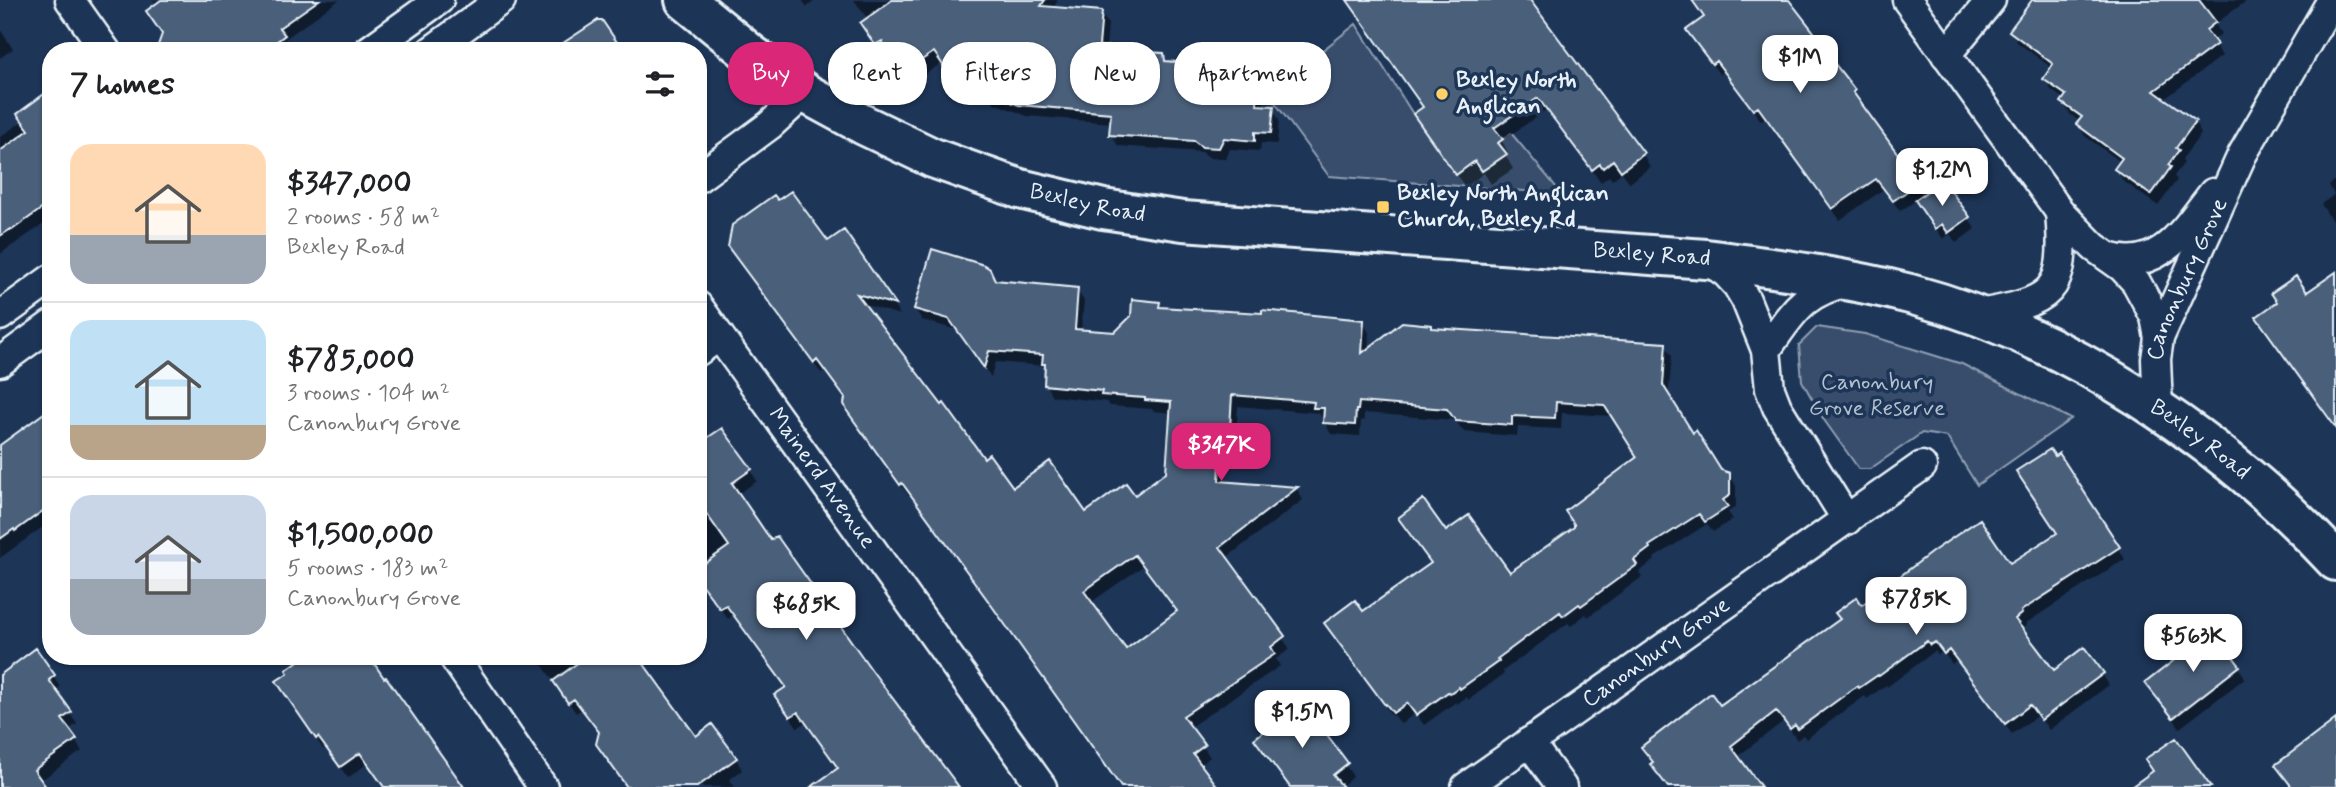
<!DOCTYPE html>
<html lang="en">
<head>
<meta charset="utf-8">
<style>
	:root { --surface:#fff; --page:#f2f2f2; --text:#202124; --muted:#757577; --line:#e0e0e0; --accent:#db2777 }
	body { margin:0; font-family:Mynerve,sans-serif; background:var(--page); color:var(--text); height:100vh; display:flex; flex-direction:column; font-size:26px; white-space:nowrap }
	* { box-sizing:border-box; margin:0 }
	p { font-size:23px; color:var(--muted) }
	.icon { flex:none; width:38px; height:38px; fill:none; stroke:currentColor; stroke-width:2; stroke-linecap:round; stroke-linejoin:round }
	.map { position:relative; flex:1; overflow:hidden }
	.panel { position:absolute; left:42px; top:42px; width:665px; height:623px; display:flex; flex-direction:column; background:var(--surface); border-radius:28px; box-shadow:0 2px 5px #0004 }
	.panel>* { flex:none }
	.guide { position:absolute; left:728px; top:42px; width:665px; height:63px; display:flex; gap:14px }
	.price { position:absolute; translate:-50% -60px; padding:0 16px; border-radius:14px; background:#fff; color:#222; font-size:23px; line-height:46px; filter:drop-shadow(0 2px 4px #0008) }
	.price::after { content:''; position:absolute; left:50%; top:42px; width:21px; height:16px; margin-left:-10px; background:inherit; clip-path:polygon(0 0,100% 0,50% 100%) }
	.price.active { background:var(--accent); color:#fff }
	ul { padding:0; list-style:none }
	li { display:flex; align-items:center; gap:21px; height:175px; padding:0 28px }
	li+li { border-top:2px solid var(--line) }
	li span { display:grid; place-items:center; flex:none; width:196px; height:140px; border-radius:21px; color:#555 }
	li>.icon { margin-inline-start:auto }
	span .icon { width:84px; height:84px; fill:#fffc; stroke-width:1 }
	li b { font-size:30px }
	h2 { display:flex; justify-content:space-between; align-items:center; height:84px; padding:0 28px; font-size:30px }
	.tag { padding:0 24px; border-radius:28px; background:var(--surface); box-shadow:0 2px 5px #0004; font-size:24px; line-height:63px }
	.tag.active { background:var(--accent); color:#fff }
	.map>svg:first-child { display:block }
	.green { fill:#374d6c; stroke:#909fb2; stroke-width:2 }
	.shadow { fill:#0007; fill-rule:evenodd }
	.building { fill:#495e7a; stroke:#e8f1f8; stroke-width:2; fill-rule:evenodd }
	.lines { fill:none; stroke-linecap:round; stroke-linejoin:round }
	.street-casing { stroke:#e8f1f8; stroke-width:33 }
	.primary-casing { stroke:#e8f1f8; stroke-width:44 }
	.street { stroke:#1d3557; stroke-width:28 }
	.primary { stroke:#1d3557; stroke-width:38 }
	.poi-dot { fill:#ffd166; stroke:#1d3557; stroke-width:2.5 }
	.labels { text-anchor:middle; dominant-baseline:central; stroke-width:7; stroke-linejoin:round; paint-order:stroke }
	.poi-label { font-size:23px; font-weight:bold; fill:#e8f1f8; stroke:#1d3557; text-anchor:start }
	.street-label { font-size:23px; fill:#e8f1f8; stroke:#1d3557 }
	.park-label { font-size:23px; fill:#b3c0ce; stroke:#1d3557 }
</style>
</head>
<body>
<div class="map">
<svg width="2336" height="787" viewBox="0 0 2336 787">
	<rect width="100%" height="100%" fill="#1d3557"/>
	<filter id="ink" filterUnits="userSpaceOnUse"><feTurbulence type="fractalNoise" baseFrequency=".0143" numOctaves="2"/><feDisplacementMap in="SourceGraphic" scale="14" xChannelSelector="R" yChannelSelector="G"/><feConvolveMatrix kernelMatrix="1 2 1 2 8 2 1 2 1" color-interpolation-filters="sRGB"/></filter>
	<g filter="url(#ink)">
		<path class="green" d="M1356 24 1413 114 1456 174 1475 161 1482 171 1506 155 1498 143 1511 133 1562 194 1329 176 1268 93Z
			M1817 327 1865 334 1962 364 2071 419 1977 485 1947 437 1922 433 1870 469H1859L1824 420 1802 381 1799 345Z"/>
		<path class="shadow" d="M153 0H339L285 39 290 47 285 51H158L164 35 157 5Z
			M802 0H816L807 7Z
			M854 0H1058L1053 8 1101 13 1108 24 1106 48 1163 55 1168 63 1232 69 1238 80 1237 89 1257 91 1264 102V107L1272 108 1279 120 1277 144 1261 143 1260 151 1230 149 1226 159 1210 158 1202 152 1118 146 1111 134 1112 123 1027 116 994 103 988 93 956 82 942 63 922 76 915 65 910 68 907 64 901 68 889 51 883 55 869 35 868 19Z
			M1349 0H1528L1643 154 1650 167 1630 183 1622 172 1612 180 1609 176 1601 182 1546 110 1502 141 1509 154 1506 156 1513 169 1491 184 1484 173 1465 187 1415 114 1424 108Z
			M1692 0H1787L1819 41 1924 196 1969 218 1975 229 1956 243 1950 234 1943 239 1917 200 1900 211 1884 189 1840 220 1766 117 1761 121 1724 71 1720 75 1695 41 1705 18Z
			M2034 0H2248L2215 24 2221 34 2213 41 2222 56 2163 100 2195 122 2201 134 2182 159 2184 163 2174 176 2177 180 2158 206 2123 181 2116 169 2121 162 2085 136 2078 124 2080 122 2070 114 2063 103 2065 100 2051 90 2045 79 2052 68 2017 42 2011 31Z
			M0 29 13 49 0 58Z
			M51 91V219L0 254V137L23 121Z
			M2336 180V227L2321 204 2334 195 2329 185Z
			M843 232 900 315 863 304 984 460 1012 489 1086 514 1134 497 1168 473 1172 413 1154 411 1152 409 1110 406 1107 402 1052 396 1046 385 1045 366 995 362 991 377 957 330 922 320 915 309 996 282 1077 290 1084 301 1081 331 1115 334 1159 303 1162 309 1363 322 1369 333 1368 350 1433 330 1665 345 1672 356 1668 398 1692 435 1720 471 1729 474 1736 486V507L1728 512 1733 519 1713 532 1707 524 1654 558 1655 560 1639 572 1642 577 1588 617 1586 614 1571 626 1568 623 1503 671 1504 674 1468 700 1467 697 1457 704 1456 702 1424 725 1415 713 1401 724 1394 715 1392 716 1333 635 1432 564 1446 534 1510 575 1575 528 1639 458 1612 416 1562 413 1561 429 1518 427 1517 436 1464 432 1455 420 1364 413V421L1361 420 1360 436 1331 434 1325 423V419H1322L1319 413 1238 406 1236 439H1228L1225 483 1297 489 1303 500 1226 558 1290 649 1276 659 1280 666 1190 727 1210 757 1200 765 1216 787H1121L998 614 910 494 908 495 856 423 846 400 825 370 821 373 737 259 828 244ZM1143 566 1178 612 1125 651 1090 603Z
			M2307 294 2336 304V430L2265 328Z
			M51 410V521L0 558V446Z
			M700 431 707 440 750 469 757 481 738 494 771 542 958 787H843L839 769 805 722 798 728 783 707 787 689 734 615 728 619 698 580V433Z
			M2059 456 2125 559 2026 623 2027 625 2021 630 2053 673 2102 674 2109 685 2049 730 2038 715 2012 734 1956 661 1952 664 1943 652 1938 655 1935 651 1887 687 1886 685 1867 699 1865 696 1806 739 1803 735 1797 740 1784 721 1737 757 1759 787H1672L1644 747 1720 707 1862 607 2010 566 2059 534 2054 458Z
			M36 651 60 687 55 692 77 724 68 730 82 751 40 781 44 787H0V677Z
			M536 656H636L695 739 736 759 742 770 729 780 735 787H627L600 734 582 709 576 713Z
			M2239 667 2245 678 2180 728 2147 683Z
			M278 682 463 787H385L368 763 348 778 326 748 323 749Z
			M1302 704 1353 776 1341 787H1290L1256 739Z"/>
		<path class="building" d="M161 0H319L279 28 285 35 264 51H156L162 34 146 11Z
			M892 0H1045L1041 6 1102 11 1099 46 1143 48 1146 52 1164 53 1165 61 1233 67 1231 87 1258 89 1257 105 1274 106 1271 133 1255 132V141L1224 138 1219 148 1202 147 1194 141 1109 135 1111 113 1019 105 985 92 987 85 947 71 934 52 914 65 907 55 902 57 900 53 893 58 882 41 875 45 860 23Z
			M1347 0H1530L1644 153 1621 171 1613 160 1603 168 1600 164 1592 170 1538 98 1494 128 1503 139 1498 143 1507 154 1482 171 1475 161 1456 175 1413 114 1423 107Z
			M1692 0H1789L1820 40 1818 42 1855 90 1853 92 1919 183 1893 201 1876 179 1832 209 1758 107 1753 110 1716 61 1712 64 1686 30 1704 17Z
			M2032 0H2199L2216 22 2206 30 2217 44 2154 91 2196 121 2176 148 2179 150 2168 165 2171 167 2151 195 2114 169 2122 158 2076 124 2082 117 2061 102 2066 95 2043 79 2053 64 2009 31Z
			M598 20H602L623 51H551Z
			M51 89V202L12 230 11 229 0 236V151L29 130 17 114Z
			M1943 180 1970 217 1948 233 1942 224 1935 229 1915 200Z
			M791 191 828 241 844 230 896 305 857 294 942 405 944 403 984 458 989 454 1013 487 1050 461 1086 512 1126 483 1135 495 1166 472 1171 402 1145 400V398L1101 395 1102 391 1044 385 1045 364H1042L1043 355 989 351 984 368 949 319 914 309 932 249 984 265 990 269 995 280 1078 288 1075 329 1115 332 1131 316 1132 299 1160 302 1159 307 1262 313V310L1364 320 1362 353 1402 322 1432 325V328L1666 343 1663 385 1693 433 1696 430 1721 470 1730 473V495L1723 500 1728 507 1705 522 1699 514 1649 546 1650 548 1634 560 1637 565 1581 606 1579 604 1563 616 1560 612 1497 659 1499 661 1460 689 1459 687 1450 693 1448 692 1416 715 1407 703 1393 713 1386 704 1385 705 1324 623 1355 600 1363 611 1431 563 1398 518 1423 499 1446 531 1469 515 1510 572 1574 527V524L1565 511 1637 457 1604 405 1556 402 1555 418 1512 416V425L1456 421 1447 409 1359 402 1358 410H1356L1355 425 1323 423 1324 408H1313L1314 402 1232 395 1230 428H1222L1219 481 1298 487 1220 547 1285 636 1271 647 1275 654 1183 716 1205 745 1193 754 1218 787H1121L989 602 902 483 900 485 847 411 844 404 845 398 817 360 814 363 728 247 732 225 774 195 778 200ZM1135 555 1177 611 1126 649 1084 591Z
			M2336 272V428L2256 317 2277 302 2271 293 2296 276 2307 292Z
			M51 408V505L15 531 14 529 0 539V445Z
			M722 428 752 469 732 483 771 540 777 536 873 672 959 787H811L838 768 798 712 790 717 774 695 786 687 726 605 720 609 698 580V568L729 546 698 502V444Z
			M2050 449 2055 456 2059 453 2120 547 2021 611 2022 613 2015 619 2054 670 2084 647 2104 673 2041 720 2030 705 2005 724 1949 650 1944 654 1935 642 1930 645 1927 641 1879 676 1878 675 1859 688 1857 686 1798 729 1795 725 1790 729 1776 711 1731 746 1761 787H1668L1650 764 1653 762 1641 747 1711 693 1720 705 1840 619 1835 613 1857 597 1862 605 1932 552 1980 519 2010 563 2057 533 2016 471Z
			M2213 630 2240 666 2173 718 2145 683Z
			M36 648 55 675 49 680 72 712 62 719 77 739 34 770 46 787H0V675Z
			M305 656H369L384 678 386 677 464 787H384L360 753 340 767 318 737 316 739 276 681 288 673 286 670Z
			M587 656H638L696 736 712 724 737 758 697 787H627L596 744 599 732 574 699 568 703 553 681Z
			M1302 701 1348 763 1333 775 1343 787H1290L1254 739Z
			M2336 719V787H2292L2275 765Z
			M2176 738 2211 787H2131L2153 771 2145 759Z"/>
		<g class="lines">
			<g class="street-casing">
				<g id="street">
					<path d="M70 0 106 51"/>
					<path d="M1907 0 2060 212 2094 247 2122 267 2136 282 2155 317 2159 338"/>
					<path d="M368 51 439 0"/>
					<path d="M431 51 501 0"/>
					<path d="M1946 55 1991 0"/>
					<path d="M698 178 770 125 805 93"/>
					<path d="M2108 257C2160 274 2185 228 2213 193"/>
					<path d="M1706 259 1726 273 1737 285 1746 300 1766 350 1770 389 1777 407 1847 520"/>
					<path id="s1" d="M698 306 1042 787"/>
					<path d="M1974 315C2053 301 2067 295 2060 212"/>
					<path d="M0 316 51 279"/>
					<path d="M1766 350C1792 314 1802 291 1850 282"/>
					<path d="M698 351 719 336"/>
					<path d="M0 362 51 325"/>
					<path id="s2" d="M2158 409 2156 359 2159 338 2242 155 2332 0"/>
					<path d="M453 656 543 787"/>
					<path d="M1529 742 1562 787"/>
					<path id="s3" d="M1466 787 1922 466"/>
				</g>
			</g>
			<g class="primary-casing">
				<g id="primary">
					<path id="s4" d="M685 0 752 55 805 93 864 125 933 158 1020 189 1103 209 1183 221 1706 259C1775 268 1843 277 1910 294 2070 337 2224 440 2336 561"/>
				</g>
			</g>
			<use href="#street" class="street"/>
			<use href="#primary" class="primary"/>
		</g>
	</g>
	<g class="poi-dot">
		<circle cx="1442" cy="94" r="7"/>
		<rect x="1376" y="200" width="14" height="14" rx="3.5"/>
	</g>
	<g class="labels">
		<g class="poi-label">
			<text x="1456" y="81">Bexley North<tspan x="1456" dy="26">Anglican</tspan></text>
			<text x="1397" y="194">Bexley North Anglican<tspan x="1397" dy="26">Church, Bexley Rd</tspan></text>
		</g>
		<g class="street-label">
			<text stroke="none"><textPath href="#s4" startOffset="457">Bexley Road</textPath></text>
			<text stroke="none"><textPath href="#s4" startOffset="1024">Bexley Road</textPath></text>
			<text stroke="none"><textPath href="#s2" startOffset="136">Canonbury Grove</textPath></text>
			<text stroke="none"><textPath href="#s4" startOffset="1612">Bexley Road</textPath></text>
			<text stroke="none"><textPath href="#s1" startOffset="212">Mainerd Avenue</textPath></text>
			<text stroke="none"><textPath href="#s3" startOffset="233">Canonbury Grove</textPath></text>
		</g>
		<g class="park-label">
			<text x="1877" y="383">Canonbury<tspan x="1877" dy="26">Grove Reserve</tspan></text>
		</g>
	</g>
</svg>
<b class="price" style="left:1800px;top:95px">$1M</b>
<b class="price" style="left:1942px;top:208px">$1.2M</b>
<b class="price active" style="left:1221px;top:483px">$347K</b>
<b class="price" style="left:1916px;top:637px">$785K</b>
<b class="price" style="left:806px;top:642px">$685K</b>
<b class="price" style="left:2193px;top:674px">$563K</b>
<b class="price" style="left:1302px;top:750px">$1.5M</b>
<div class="guide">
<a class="tag active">Buy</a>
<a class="tag">Rent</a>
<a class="tag">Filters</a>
<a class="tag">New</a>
<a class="tag">Apartment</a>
</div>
<section class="panel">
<h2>7 homes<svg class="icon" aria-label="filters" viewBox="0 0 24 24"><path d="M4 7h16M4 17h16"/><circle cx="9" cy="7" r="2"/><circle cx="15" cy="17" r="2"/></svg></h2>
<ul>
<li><span style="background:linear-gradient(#ffd9b3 65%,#9aa5b1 0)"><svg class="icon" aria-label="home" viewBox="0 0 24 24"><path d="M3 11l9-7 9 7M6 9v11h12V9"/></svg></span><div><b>$347,000</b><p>2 rooms · 58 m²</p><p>Bexley Road</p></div></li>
<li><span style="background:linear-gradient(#bfe0f5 75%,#b9a48a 0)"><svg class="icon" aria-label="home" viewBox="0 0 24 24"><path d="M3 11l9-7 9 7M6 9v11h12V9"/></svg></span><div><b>$785,000</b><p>3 rooms · 104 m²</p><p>Canonbury Grove</p></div></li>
<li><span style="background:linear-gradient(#c9d6e8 60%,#9aa5b1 0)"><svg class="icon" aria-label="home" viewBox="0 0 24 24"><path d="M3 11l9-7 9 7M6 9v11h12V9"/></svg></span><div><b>$1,500,000</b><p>5 rooms · 183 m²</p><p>Canonbury Grove</p></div></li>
</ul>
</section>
</div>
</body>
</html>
